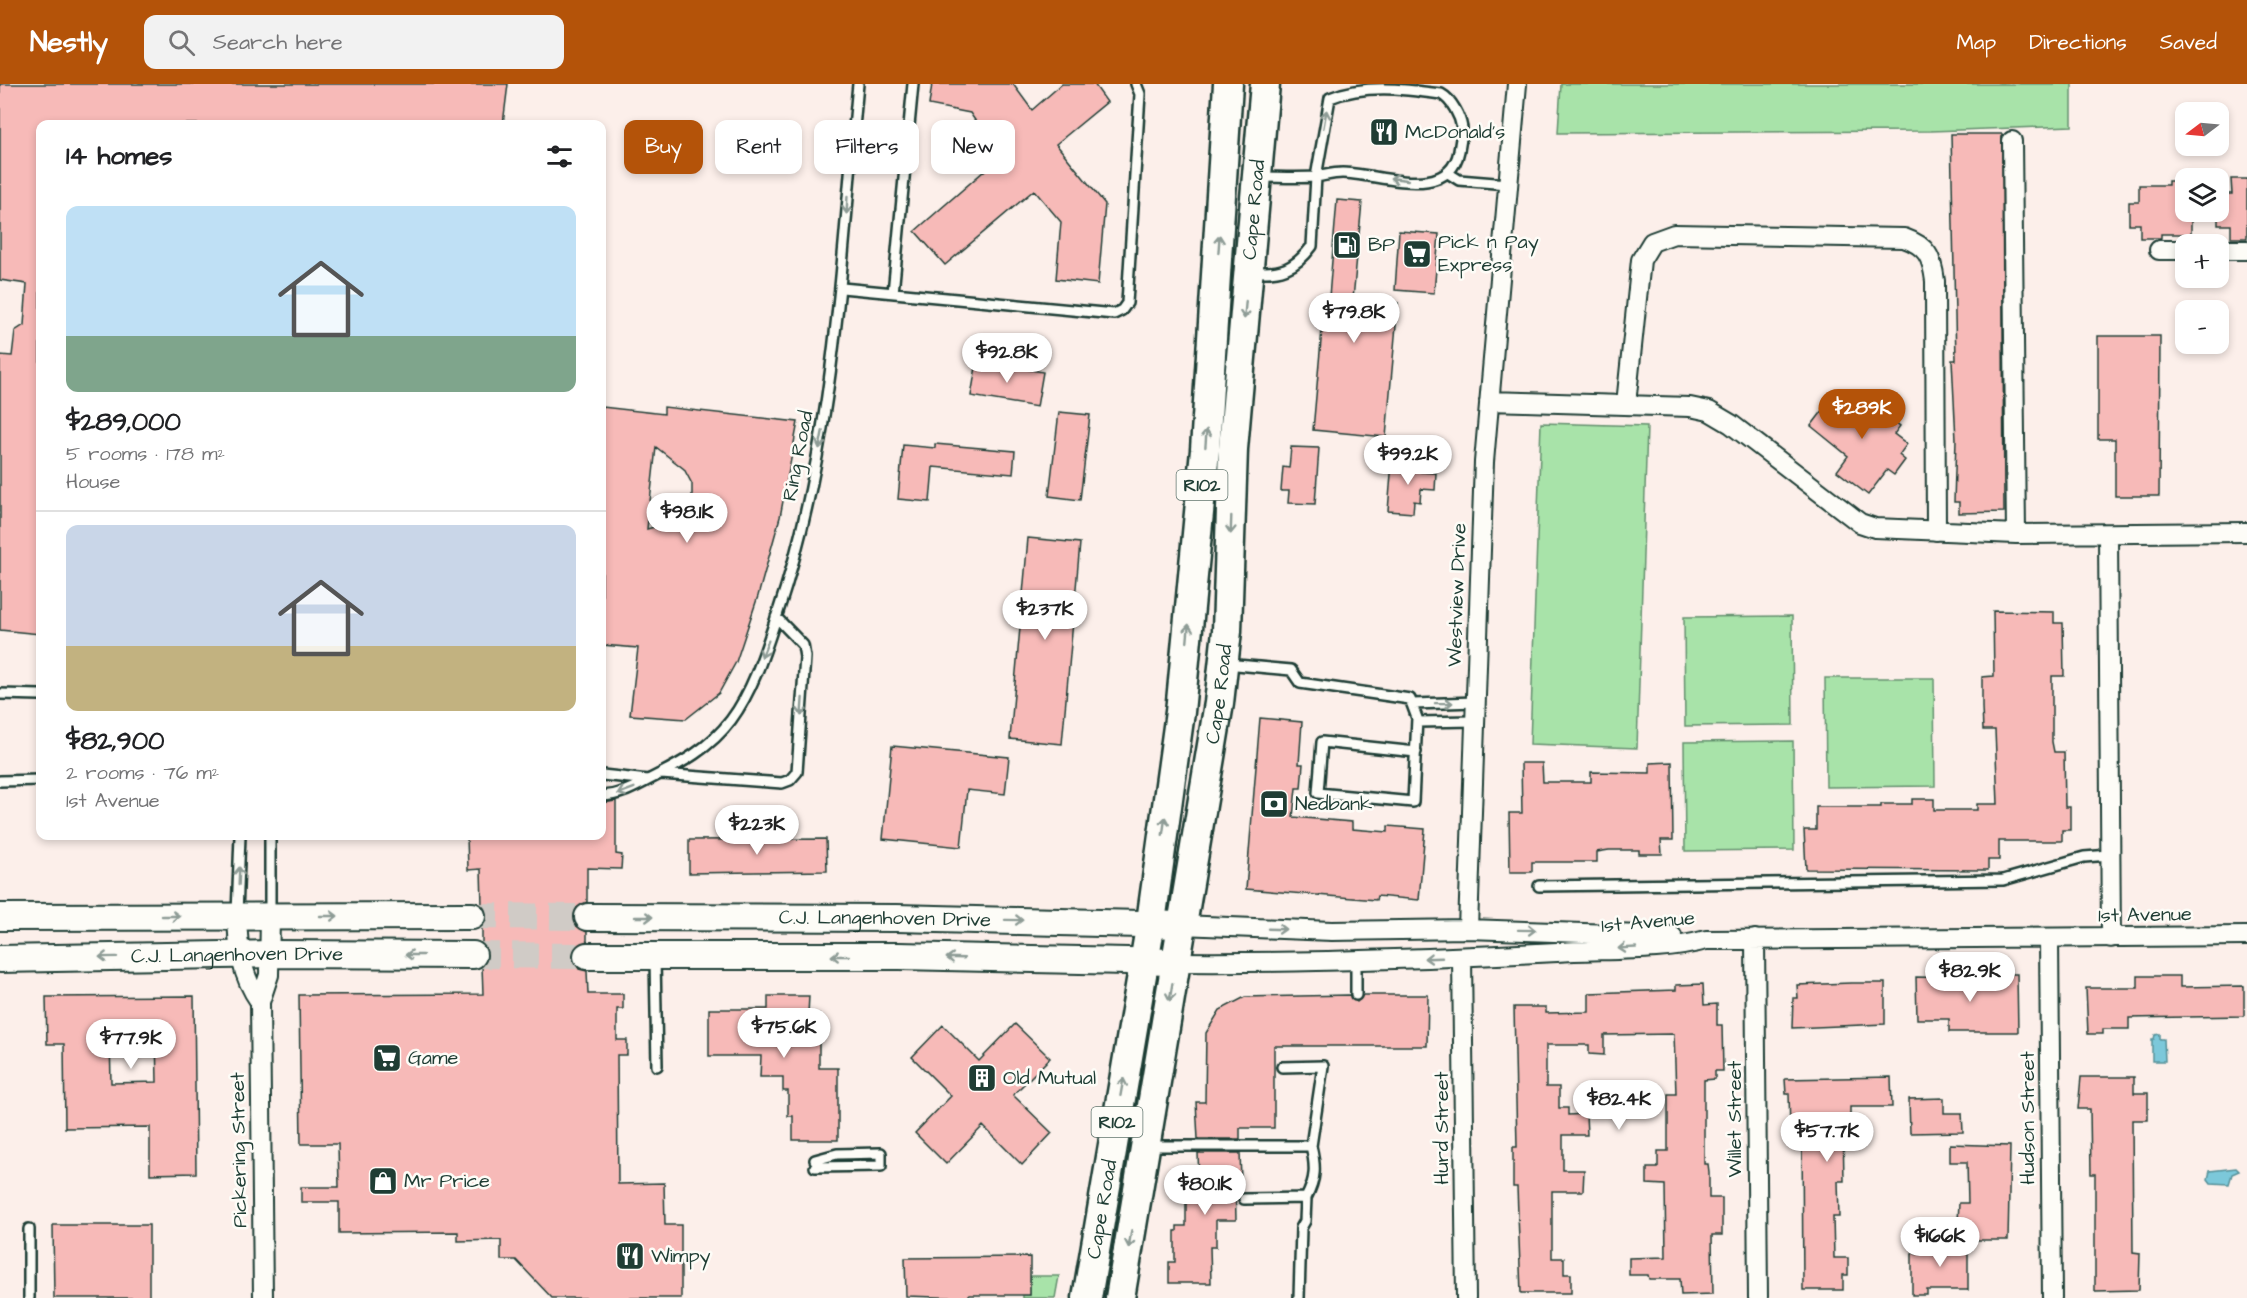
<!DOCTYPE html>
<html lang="en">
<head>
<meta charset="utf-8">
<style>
	:root { --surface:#fff; --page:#f2f2f2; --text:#202124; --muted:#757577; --line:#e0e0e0; --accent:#b45309 }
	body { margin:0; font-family:"Architects Daughter",sans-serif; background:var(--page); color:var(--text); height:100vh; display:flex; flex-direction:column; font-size:22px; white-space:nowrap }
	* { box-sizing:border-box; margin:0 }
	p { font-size:20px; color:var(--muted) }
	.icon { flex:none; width:33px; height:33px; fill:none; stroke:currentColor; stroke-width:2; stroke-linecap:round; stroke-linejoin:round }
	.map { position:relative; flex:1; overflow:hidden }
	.drawer { position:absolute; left:36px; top:36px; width:570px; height:720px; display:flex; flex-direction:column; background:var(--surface); border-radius:12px; box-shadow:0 3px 9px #0003 }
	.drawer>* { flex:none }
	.top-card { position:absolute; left:624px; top:36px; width:570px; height:54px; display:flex; gap:12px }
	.needle { width:39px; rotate:254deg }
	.tools { position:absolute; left:2175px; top:18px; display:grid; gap:12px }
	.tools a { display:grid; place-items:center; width:54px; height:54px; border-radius:12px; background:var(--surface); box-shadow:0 3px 9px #0003; font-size:30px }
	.price { position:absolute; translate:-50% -51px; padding:0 14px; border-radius:21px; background:#fff; color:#222; font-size:20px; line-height:39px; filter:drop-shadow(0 2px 3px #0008) }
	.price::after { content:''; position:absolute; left:50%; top:36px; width:18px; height:14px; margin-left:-9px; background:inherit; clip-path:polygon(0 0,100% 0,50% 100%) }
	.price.on { background:var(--accent); color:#fff }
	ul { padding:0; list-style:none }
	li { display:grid; align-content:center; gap:12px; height:318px; padding:0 30px }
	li+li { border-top:2px solid var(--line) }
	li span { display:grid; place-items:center; height:186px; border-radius:12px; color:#555 }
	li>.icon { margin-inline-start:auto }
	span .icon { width:108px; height:108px; fill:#fffc; stroke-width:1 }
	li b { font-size:26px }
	h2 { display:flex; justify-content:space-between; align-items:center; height:72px; padding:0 30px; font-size:26px }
	.tag { padding:0 21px; border-radius:12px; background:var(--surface); box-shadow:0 3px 9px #0003; font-size:21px; line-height:54px }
	.tag.on { background:var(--accent); color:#fff }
	header { display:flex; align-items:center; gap:36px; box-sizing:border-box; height:84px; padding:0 30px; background:var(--accent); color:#fff }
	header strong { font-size:28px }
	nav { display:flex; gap:33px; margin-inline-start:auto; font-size:21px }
	.search { width:420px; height:54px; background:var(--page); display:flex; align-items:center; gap:15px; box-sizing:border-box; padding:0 21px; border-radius:12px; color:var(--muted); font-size:22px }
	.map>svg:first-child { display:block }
	.green { fill:#a8e3a9; stroke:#64906e; stroke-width:1.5 }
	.water { fill:#7bc8da; stroke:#569098; stroke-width:1.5 }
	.building { fill:#f7bab8; stroke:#1f3d34; stroke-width:1.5; fill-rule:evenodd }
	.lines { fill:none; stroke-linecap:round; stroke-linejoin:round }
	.secondary-tunnel { stroke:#d0cbc6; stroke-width:26; stroke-dasharray:26 13; stroke-linecap:butt }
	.lane-casing { stroke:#1f3d34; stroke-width:14 }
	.street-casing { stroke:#1f3d34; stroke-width:22 }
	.secondary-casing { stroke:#1f3d34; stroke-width:30 }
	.primary-casing { stroke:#1f3d34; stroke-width:33 }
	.lane { stroke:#fdfcf7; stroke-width:9 }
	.street { stroke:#fdfcf7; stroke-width:18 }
	.secondary { stroke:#fdfcf7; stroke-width:26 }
	.primary { stroke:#fdfcf7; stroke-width:28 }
	.oneway { stroke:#8e9c96 }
	.labels { text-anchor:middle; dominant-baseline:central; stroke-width:5; stroke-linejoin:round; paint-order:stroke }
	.shield { fill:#fdfcf7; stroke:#62766e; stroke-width:1.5 }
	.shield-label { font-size:18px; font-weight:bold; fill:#1f3d34 }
	.poi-label { font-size:20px; fill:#1f3d34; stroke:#fdfcf7; text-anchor:start }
	.street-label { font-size:20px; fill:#1f3d34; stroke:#fdfcf7 }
</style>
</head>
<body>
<header>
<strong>Nestly</strong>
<div class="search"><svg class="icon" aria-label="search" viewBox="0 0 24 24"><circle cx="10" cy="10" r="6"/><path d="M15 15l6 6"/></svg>Search here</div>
<nav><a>Map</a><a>Directions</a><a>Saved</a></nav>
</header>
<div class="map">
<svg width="2247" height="1214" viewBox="0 0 2247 1214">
	<rect width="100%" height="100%" fill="#fcefea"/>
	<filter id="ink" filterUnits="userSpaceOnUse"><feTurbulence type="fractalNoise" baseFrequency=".0167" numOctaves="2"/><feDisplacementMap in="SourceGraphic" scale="12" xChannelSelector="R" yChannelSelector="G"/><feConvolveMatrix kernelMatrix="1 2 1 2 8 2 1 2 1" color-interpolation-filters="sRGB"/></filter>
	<g filter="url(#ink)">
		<path class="green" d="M1561 0H2072V42L1931 47 1558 49Z
			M1541 339 1647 342 1637 664 1530 660Z
			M1792 532 1793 641 1685 642 1684 533Z
			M1825 594H1934L1935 702 1826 703Z
			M1793 657 1794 766 1685 767 1684 658Z
			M1030 1192H1059L1055 1214H1023V1211H1030Z"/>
		<path class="water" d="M2160 950V955H2164L2165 977H2152V955H2154L2155 951Z
			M2236 1084 2239 1087 2232 1090 2229 1100 2211 1099 2208 1095 2210 1087Z"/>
		<path class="building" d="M0 0H508L503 40H40V550L0 546V271L12 272 15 247 24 241 27 200 0 196Z
			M932 0H1013L1032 26 1062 0H1094L1107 18 1056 60 1105 120 1098 200 1056 195 1061 138 1034 106 945 181 915 147 1000 73 970 29 929 21Z
			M1951 50H2002L2004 428 1959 429V418H1954L1956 356 1952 276H1956Z
			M2231 95H2247V154H2231V141H2218V117L2226 116V110H2232Z
			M2168 97H2186V128H2191V150H2161V154H2140V140H2129V118H2139V101H2168Z
			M1337 116 1362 118 1353 215 1398 219 1386 353 1313 346 1325 212 1329 213Z
			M1399 147 1439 150 1434 209 1395 206Z
			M2098 252H2160L2159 412H2115V355H2098Z
			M977 277 1043 288 1037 323 971 312Z
			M1837 308 1850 318 1858 310 1900 342 1894 350 1907 360 1899 371 1905 376 1894 391 1887 386 1868 411 1837 387 1848 372 1811 342Z
			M602 323 664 330V323L798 338 780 433 758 512 736 578 719 609 686 635 630 631 638 564 602 561ZM656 363 684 385 692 400V418L689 428 679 436 647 445Z
			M1059 328 1090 331 1080 416 1049 412Z
			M935 360 1015 367 1013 390 933 383 930 418 898 415 903 361 935 364Z
			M1291 363 1319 364 1315 420 1288 419 1289 407H1281L1283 383 1289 384Z
			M1392 378 1422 381 1421 388 1436 389 1435 406 1421 405 1420 418 1414 417 1413 429 1388 427Z
			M1028 454 1080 459 1062 660 1010 655Z
			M1993 527 2054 528V539H2063L2064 592H2052V658L2054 668H2064L2065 723H2070V746H2062V757H1999V776H1988V786L1806 785 1804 746H1816V723H1881V720H1912V715H1934V726H1977V720H1998L1995 646H1983L1982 623V593L1994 592Z
			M1260 634 1302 638 1299 680H1303L1301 704H1296L1293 733 1352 738V745L1388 748V742L1425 745 1419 816 1377 812 1376 816 1246 805Z
			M892 662 1009 673 1005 710 967 706 961 763 883 755Z
			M1672 678 1673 756H1661L1662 770H1639V766H1609L1597 768V778H1532V788H1510L1509 729H1522L1521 679H1542L1543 698H1591V688L1650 689V679Z
			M616 717V770L622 771 621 785 587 784V818L575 825 573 834 575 841 587 848V857L574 864 572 873 579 885 587 887 588 910H623V925H617V956H627V971H617L618 1100 664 1099 665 1141H681V1214H552L516 1176H501V1156L458 1157V1148L339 1149V1118H301V1103H339L338 1060H301L299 911 483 910 482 882 488 870 482 859V843L487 831 482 821 481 785 468 786 467 752H602V719Z
			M826 755 827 787 689 789V756Z
			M1999 890H2017L2018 948H1949V935H1917L1916 893 2000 895Z
			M2138 892H2180V903L2244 902V932L2129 934V945H2103V950H2088L2086 904H2138Z
			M1851 899H1885V940L1792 944 1793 914H1798L1797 901Z
			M1703 900 1704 921 1717 920V941H1722L1723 987H1715V995L1704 996V1080H1708L1709 1088V1114H1722V1151H1712L1713 1210 1681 1211 1680 1195H1649L1648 1191H1629V1174L1666 1173 1665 1101 1647 1100V1084H1658V1067H1668V1010H1676L1674 950 1604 951V971L1589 970V961H1546V1003H1559V1024H1568V1031L1586 1030 1587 1051H1563V1086H1584L1583 1107H1552V1174H1564V1190H1571V1209H1521L1517 1103H1513V1063H1517L1514 923H1546V929L1589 928V909L1676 906V901Z
			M1349 911 1357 918 1363 911H1428L1427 962H1274V1044H1240V1055H1198L1196 1018H1205L1206 949 1220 926 1245 913Z
			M194 912 196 1089 150 1090V1043L65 1044 64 960H47L46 913ZM156 953 157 998 111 999 110 954Z
			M768 912H809L808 930H819V984H838V1056H793V1032H788V1007H783V993H760L761 972H709V925H768Z
			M1015 940 1050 974 1013 1011 1052 1049 1022 1081 983 1042 946 1080 915 1049 951 1012 912 973 943 941 979 977Z
			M1891 993 1892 1023H1850V1045H1843L1844 1097H1838L1839 1133H1833L1834 1174H1848V1191H1843V1206H1803L1802 1045H1790L1789 1010H1786L1785 995Z
			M2081 993H2134V1009H2148V1036H2132L2133 1168 2140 1169 2139 1206 2095 1207V1090H2091L2090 1025H2078Z
			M1944 1014V1029H1962L1963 1048 1910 1049 1909 1015Z
			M1950 1060 2010 1062 2008 1156H1957L1959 1119H1968L1967 1078H1950Z
			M1198 1069H1240L1241 1097H1235L1236 1136H1216V1163H1210L1211 1199H1169V1178H1175V1147H1177V1142H1186V1096H1199Z
			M53 1141H149V1214H54Z
			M1923 1160H1968V1206H1927V1211H1912V1169H1924Z
			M1030 1173V1211H969V1214L906 1212 905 1174Z"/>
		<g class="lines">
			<path class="secondary-tunnel" d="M472 832 588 833
				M473 871 587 872"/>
			<g class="lane-casing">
				<path id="lane" d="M1448 89 1459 96 1507 100
					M1252 187C1279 191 1295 185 1312 162L1316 93 1330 14C1365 0 1403 5 1441 10 1452 16 1460 32 1462 44 1462 51 1460 60 1459 67 1449 119 1378 89 1342 89 1333 89 1323 92 1314 93 1296 94 1277 93 1259 93
					M842 204 1114 230 1122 226 1127 219 1140 10 1136 0
					M893 209 913 0
					M1226 580 1291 586 1300 599 1410 615 1417 634 1413 718 1318 709 1322 658 1416 668
					M0 610 40 611
					M1413 620 1476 618
					M1417 638 1475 637
					M661 690 782 699 790 696 797 688 805 573 803 561 776 533
					M602 691 648 696
					M0 697 40 696
					M602 712C622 711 634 703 652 694 682 679 710 664 731 636 754 605 766 564 778 528 835 357 841 178 858 0
					M1539 802 2003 796 2084 773 2110 771
					M237 830 240 752
					M270 830V752
					M655 874 657 982
					M1356 877V911
					M1148 1062H1311L1323 982 1282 983
					M815 1076 837 1070 881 1069V1082L815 1083
					M1244 1115 1306 1114C1316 1095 1316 1083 1311 1062
					M29 1145V1214
					M1299 1214 1301 1144 1305 1137 1306 1114"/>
			</g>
			<g class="street-casing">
				<path id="street" d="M2012 57 2016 450
					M2159 166H2186
					M2218 166H2247
					M1489 317 1690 323 1709 327 1731 340 1860 439 1875 444 2016 450 2247 448
					M1626 320 1641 176 1652 158 1674 150 1904 154C1927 162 1932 173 1935 197L1936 447
					M2108 450 2111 854
					M237 832C238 864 241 891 260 918
					M1181 841 1332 847 1468 845 1672 852
					M1468 845 1484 378 1517 0
					M2049 854 2052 1214
					M1755 855 1758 1214
					M1462 873 1466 1214
					M1175 878C1303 879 1430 875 1557 868 1601 865 1665 868 1706 856L2247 852
					M263 1214 260 918 269 891 270 832"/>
			</g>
			<g class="secondary-casing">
				<g id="secondary">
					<path d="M0 833 472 832"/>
					<path id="s1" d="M588 833 897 834 1181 841"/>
					<path d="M587 872H899L1175 878"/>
					<path id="s2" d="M0 875 272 870 473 871"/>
				</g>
			</g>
			<g class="primary-casing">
				<g id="primary">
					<path id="s3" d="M1087 1214 1151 838 1180 628 1205 366 1228 0"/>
					<path id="s4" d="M1120 1214 1219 619 1227 547 1233 365 1265 0"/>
				</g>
			</g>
			<use href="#lane" class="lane"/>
			<use href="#street" class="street"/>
			<use href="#secondary" class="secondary"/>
			<use href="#primary" class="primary"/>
		</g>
		<defs><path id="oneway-shaft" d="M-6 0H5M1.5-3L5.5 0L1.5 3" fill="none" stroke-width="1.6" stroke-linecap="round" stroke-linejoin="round" transform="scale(1.5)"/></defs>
		<g class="oneway">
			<use href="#oneway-shaft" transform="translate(1325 35) rotate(-80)"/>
			<use href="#oneway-shaft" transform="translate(1399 95) rotate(-174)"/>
			<use href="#oneway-shaft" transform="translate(847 121) rotate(93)"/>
			<use href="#oneway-shaft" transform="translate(1219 160) rotate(-86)"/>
			<use href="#oneway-shaft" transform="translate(1245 226) rotate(95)"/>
			<use href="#oneway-shaft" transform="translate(1206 354) rotate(-86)"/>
			<use href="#oneway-shaft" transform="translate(821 356) rotate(101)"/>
			<use href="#oneway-shaft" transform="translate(1231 441) rotate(92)"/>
			<use href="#oneway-shaft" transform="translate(1188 549) rotate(-85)"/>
			<use href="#oneway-shaft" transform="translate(765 565) rotate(112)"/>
			<use href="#oneway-shaft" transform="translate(1444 619) rotate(-1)"/>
			<use href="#oneway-shaft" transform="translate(802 623) rotate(94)"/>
			<use href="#oneway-shaft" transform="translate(626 707) rotate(159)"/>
			<use href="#oneway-shaft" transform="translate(1164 742) rotate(-82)"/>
			<use href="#oneway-shaft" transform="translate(239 792) rotate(-88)"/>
			<use href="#oneway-shaft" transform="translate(171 832)"/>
			<use href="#oneway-shaft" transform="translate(329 832)"/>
			<use href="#oneway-shaft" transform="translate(644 833)"/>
			<use href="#oneway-shaft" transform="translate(1014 836) rotate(1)"/>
			<use href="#oneway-shaft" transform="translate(1277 845) rotate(2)"/>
			<use href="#oneway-shaft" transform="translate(1527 846) rotate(1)"/>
			<use href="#oneway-shaft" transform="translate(1627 864) rotate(177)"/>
			<use href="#oneway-shaft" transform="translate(414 871) rotate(-180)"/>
			<use href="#oneway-shaft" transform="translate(840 872) rotate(-180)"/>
			<use href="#oneway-shaft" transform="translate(108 873) rotate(179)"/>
			<use href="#oneway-shaft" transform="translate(955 874) rotate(-178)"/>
			<use href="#oneway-shaft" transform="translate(1433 874) rotate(178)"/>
			<use href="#oneway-shaft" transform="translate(1171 908) rotate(99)"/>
			<use href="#oneway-shaft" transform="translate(1122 1003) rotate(-80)"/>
			<use href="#oneway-shaft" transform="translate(1130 1155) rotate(99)"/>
		</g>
	</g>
	<defs>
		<g id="restaurant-square" transform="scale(1.5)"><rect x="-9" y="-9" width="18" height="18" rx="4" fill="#1f3d34" stroke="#fdfcf7"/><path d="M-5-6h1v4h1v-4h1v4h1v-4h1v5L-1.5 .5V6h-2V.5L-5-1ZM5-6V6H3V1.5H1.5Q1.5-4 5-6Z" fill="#fff"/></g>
		<g id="fuel-square" transform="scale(1.5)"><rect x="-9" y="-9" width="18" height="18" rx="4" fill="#1f3d34" stroke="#fdfcf7"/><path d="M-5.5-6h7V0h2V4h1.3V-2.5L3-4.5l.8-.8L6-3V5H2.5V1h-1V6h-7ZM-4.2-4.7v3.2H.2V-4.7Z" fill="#fff"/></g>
		<g id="supermarket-square" transform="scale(1.5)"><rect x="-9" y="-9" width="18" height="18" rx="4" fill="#1f3d34" stroke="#fdfcf7"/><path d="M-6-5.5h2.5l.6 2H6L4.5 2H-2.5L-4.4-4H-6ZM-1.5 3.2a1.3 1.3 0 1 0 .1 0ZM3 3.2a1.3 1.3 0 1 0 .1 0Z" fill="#fff"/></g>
		<g id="bank-square" transform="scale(1.5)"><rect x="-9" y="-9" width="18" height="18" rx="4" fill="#1f3d34" stroke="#fdfcf7"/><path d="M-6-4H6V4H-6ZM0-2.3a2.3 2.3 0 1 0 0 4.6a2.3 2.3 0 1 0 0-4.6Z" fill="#fff"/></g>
		<g id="building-square" transform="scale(1.5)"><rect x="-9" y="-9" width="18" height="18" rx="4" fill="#1f3d34" stroke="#fdfcf7"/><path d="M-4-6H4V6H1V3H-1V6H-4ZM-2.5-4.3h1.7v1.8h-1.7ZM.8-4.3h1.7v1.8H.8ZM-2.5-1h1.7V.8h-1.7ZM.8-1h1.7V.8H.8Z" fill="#fff"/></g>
		<g id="shop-square" transform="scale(1.5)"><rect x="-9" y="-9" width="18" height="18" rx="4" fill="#1f3d34" stroke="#fdfcf7"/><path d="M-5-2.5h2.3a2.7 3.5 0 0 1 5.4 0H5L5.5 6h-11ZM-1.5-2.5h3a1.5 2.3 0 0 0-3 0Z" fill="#fff"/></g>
	</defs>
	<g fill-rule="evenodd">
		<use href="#restaurant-square" x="1384" y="48"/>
		<use href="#fuel-square" x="1347" y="161"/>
		<use href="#supermarket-square" x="1417" y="170"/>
		<use href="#bank-square" x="1274" y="720"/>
		<use href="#supermarket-square" x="387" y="974"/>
		<use href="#building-square" x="982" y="994"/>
		<use href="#shop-square" x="383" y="1097"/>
		<use href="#restaurant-square" x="630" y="1172"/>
	</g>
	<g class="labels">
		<g class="shield">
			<rect x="1176.5" y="386" width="51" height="30" rx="4.5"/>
			<rect x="1091.5" y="1023" width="51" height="30" rx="4.5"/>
		</g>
		<g class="shield-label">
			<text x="1202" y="401">R102</text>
			<text x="1117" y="1038">R102</text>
		</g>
		<g class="poi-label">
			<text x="1405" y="48">McDonald's</text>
			<text x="1438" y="158">Pick n Pay<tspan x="1438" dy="23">Express</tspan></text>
			<text x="1368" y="161">BP</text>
			<text x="1295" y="720">Nedbank</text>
			<text x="408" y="974">Game</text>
			<text x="1003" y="994">Old Mutual</text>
			<text x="404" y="1097">Mr Price</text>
			<text x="651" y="1172">Wimpy</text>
		</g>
		<g class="street-label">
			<text stroke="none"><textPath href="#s4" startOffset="1098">Cape Road</textPath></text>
			<text transform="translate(798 372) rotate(-79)">Ring Road</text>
			<text transform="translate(1457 511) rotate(-88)">Westview Drive</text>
			<text stroke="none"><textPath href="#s4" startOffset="612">Cape Road</textPath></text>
			<text transform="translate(2145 831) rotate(-1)">1st Avenue</text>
			<text stroke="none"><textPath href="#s1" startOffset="297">C.J. Langenhoven Drive</textPath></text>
			<text transform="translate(1648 838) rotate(-5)">1st Avenue</text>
			<text stroke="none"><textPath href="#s2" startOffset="237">C.J. Langenhoven Drive</textPath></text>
			<text transform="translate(2028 1034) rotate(-90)">Hudson Street</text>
			<text transform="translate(1735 1035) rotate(-90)">Willet Street</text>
			<text transform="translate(1442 1044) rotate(-90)">Hurd Street</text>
			<text transform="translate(239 1066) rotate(-91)">Pickering Street</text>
			<text stroke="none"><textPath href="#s3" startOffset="90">Cape Road</textPath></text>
		</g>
	</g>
</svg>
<div class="tools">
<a><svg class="needle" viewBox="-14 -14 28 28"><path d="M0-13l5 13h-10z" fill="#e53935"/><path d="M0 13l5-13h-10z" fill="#757577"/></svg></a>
<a><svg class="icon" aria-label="layers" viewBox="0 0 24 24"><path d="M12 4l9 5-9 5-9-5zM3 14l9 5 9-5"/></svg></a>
<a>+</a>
<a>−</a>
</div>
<b class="price" style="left:1354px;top:260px">$79.8K</b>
<b class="price" style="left:1007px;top:300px">$92.8K</b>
<b class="price on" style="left:1862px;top:356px">$289K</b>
<b class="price" style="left:1408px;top:402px">$99.2K</b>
<b class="price" style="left:687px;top:460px">$98.1K</b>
<b class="price" style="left:1045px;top:557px">$237K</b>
<b class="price" style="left:757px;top:772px">$223K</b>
<b class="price" style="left:1970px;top:919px">$82.9K</b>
<b class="price" style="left:784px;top:975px">$75.6K</b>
<b class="price" style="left:131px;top:986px">$77.9K</b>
<b class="price" style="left:1619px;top:1047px">$82.4K</b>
<b class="price" style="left:1827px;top:1079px">$57.7K</b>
<b class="price" style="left:1205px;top:1132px">$80.1K</b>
<b class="price" style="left:1940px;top:1184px">$166K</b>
<div class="top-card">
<a class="tag on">Buy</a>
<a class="tag">Rent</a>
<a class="tag">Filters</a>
<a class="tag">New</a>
</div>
<section class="drawer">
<h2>14 homes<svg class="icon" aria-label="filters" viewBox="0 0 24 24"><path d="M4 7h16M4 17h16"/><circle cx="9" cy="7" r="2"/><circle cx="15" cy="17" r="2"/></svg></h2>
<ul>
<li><span style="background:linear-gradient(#bfe0f5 70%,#7fa58c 0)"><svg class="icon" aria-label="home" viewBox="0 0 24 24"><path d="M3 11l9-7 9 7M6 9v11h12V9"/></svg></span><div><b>$289,000</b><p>5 rooms · 178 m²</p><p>House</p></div></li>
<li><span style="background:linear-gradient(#c9d6e8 65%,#c2b280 0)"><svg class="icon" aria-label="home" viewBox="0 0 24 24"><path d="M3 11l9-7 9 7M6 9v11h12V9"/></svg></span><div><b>$82,900</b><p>2 rooms · 76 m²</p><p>1st Avenue</p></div></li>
</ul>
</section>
</div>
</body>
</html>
